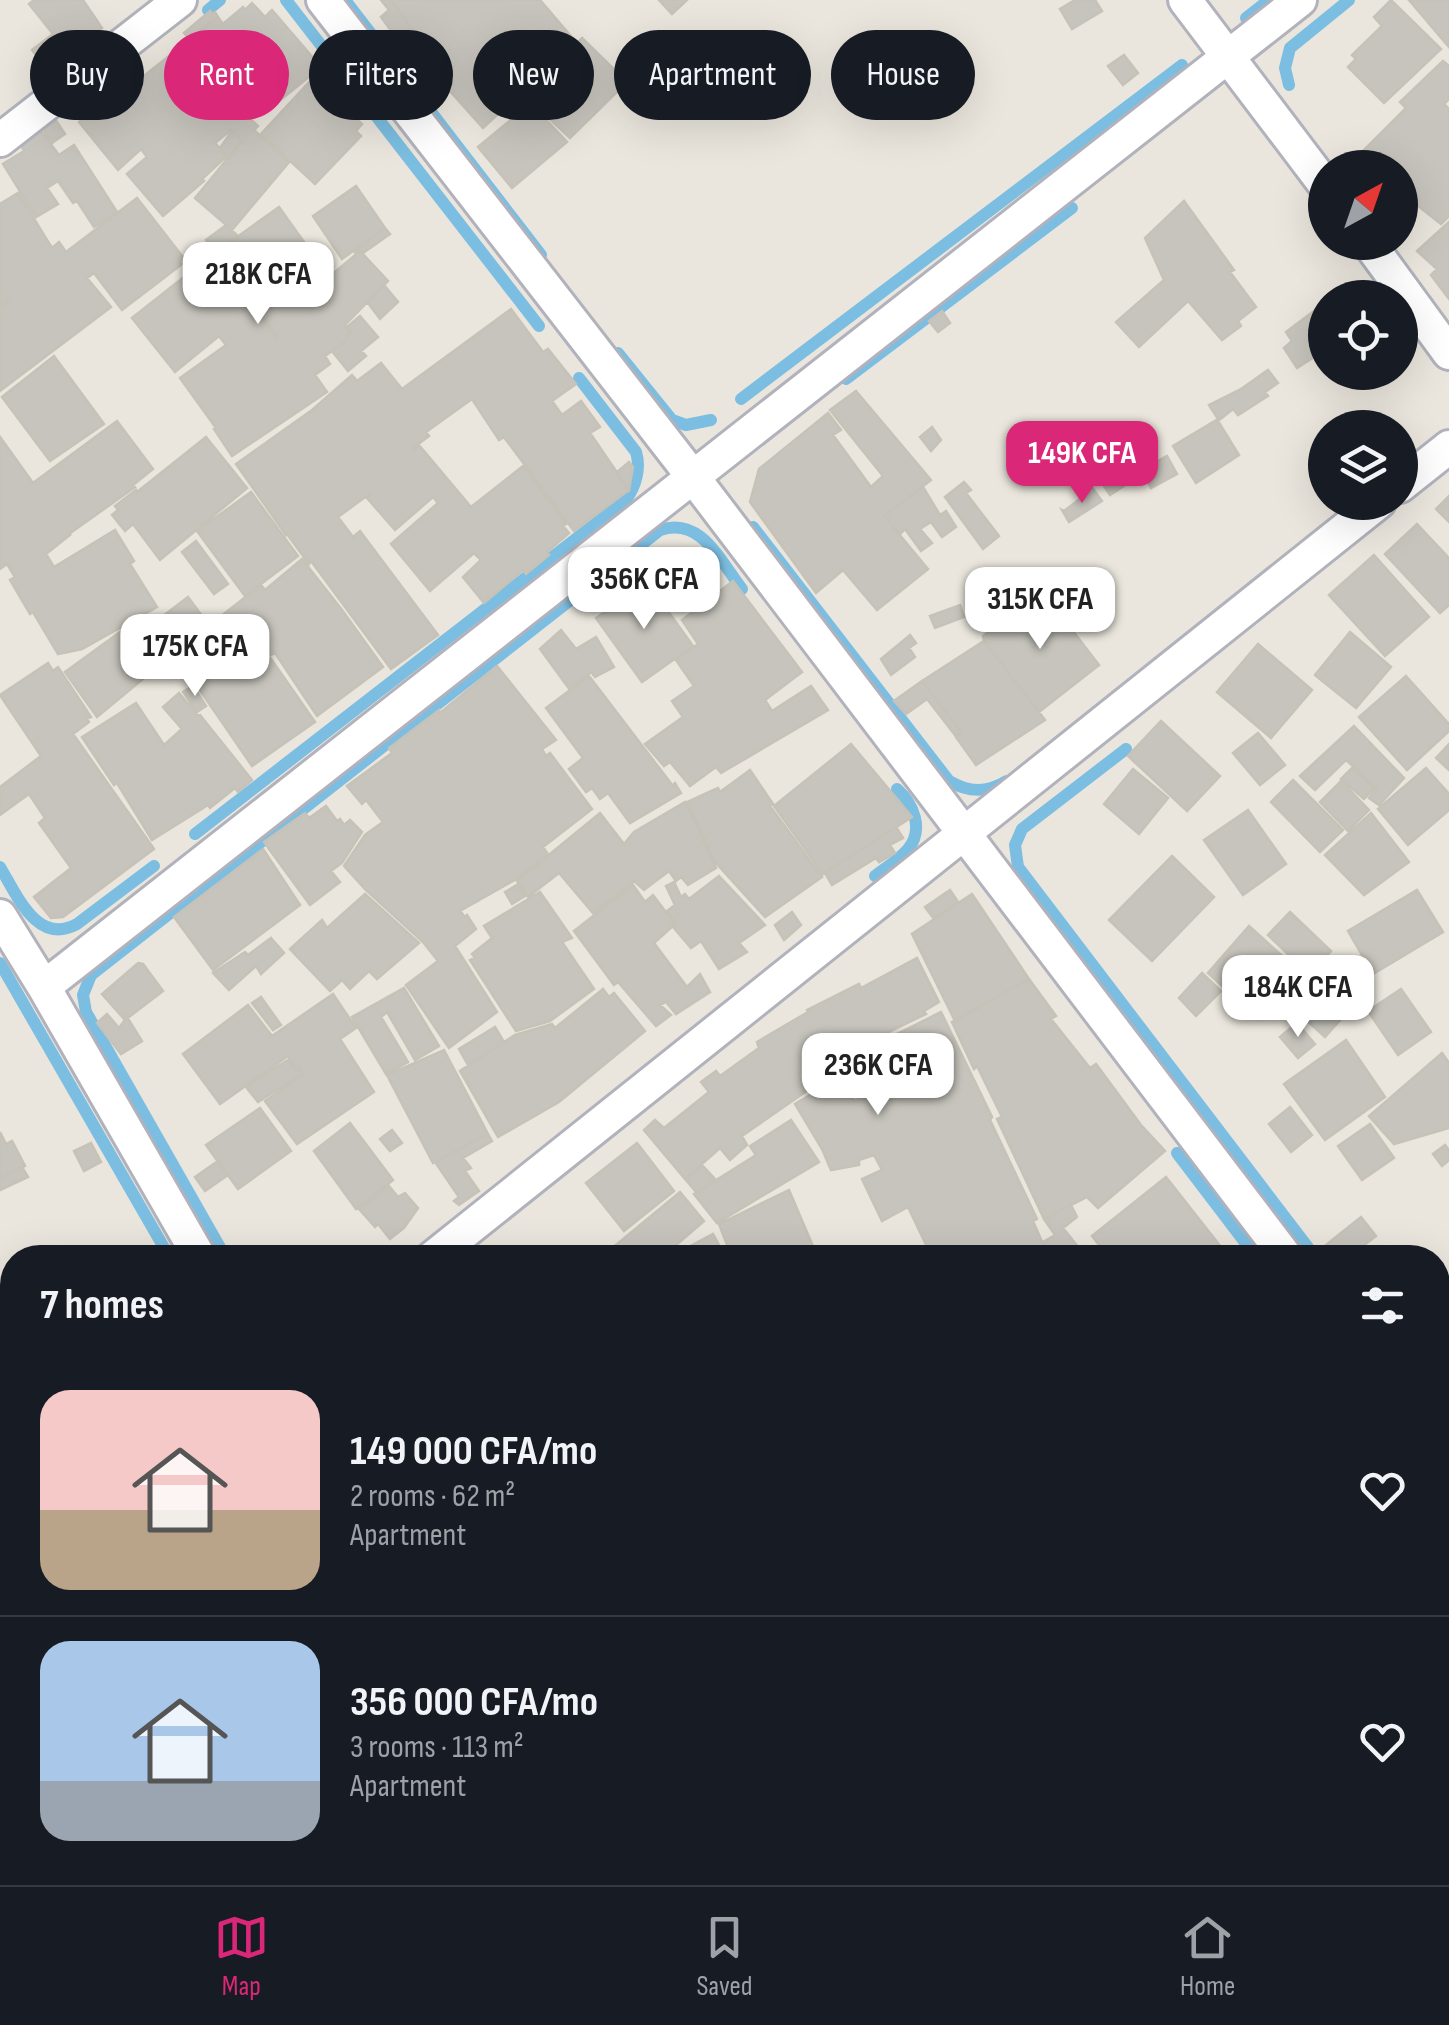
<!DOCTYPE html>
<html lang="en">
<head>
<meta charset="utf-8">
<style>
	:root { --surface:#171b24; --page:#242831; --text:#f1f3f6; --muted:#9ea1a6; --line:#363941; --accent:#db2777 }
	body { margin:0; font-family:"Sofia Sans Condensed",sans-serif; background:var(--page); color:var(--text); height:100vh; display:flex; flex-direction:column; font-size:38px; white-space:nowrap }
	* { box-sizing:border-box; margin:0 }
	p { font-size:32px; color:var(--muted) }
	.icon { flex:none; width:55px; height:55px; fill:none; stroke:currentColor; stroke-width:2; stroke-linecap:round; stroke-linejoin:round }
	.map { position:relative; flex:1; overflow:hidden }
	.sheet { position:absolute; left:0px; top:1245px; width:1450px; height:640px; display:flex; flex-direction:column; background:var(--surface); border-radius:40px 40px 0 0; box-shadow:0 10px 40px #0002 }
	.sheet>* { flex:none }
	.banner { position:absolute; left:30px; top:30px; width:1390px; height:90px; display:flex; gap:20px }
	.needle { width:65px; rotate:40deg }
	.buttons { position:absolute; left:1308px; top:150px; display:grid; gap:20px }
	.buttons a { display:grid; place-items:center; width:110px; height:110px; border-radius:50%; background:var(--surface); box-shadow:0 10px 40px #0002; font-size:50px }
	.price { position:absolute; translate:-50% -85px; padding:0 22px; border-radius:20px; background:#fff; color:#222; font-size:32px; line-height:65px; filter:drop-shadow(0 2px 5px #0008) }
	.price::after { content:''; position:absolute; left:50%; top:60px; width:30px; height:22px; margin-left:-15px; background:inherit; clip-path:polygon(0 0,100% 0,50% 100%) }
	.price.active { background:var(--accent); color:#fff }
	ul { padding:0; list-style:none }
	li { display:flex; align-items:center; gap:30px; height:250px; padding:0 40px }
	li+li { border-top:2px solid var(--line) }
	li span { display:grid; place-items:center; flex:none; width:280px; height:200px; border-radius:30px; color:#555 }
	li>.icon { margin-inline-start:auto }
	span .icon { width:120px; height:120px; fill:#fffc; stroke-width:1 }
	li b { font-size:42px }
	h2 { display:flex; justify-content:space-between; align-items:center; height:120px; padding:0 40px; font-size:42px }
	.chip { padding:0 35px; border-radius:45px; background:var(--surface); box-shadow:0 10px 40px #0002; font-size:35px; line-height:90px }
	.chip.active { background:var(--accent); color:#fff }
	.menu { display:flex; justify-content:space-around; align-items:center; height:140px; border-top:2px solid var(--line); background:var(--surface); font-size:28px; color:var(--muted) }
	.menu a { display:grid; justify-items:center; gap:5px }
	.menu .active { color:var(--accent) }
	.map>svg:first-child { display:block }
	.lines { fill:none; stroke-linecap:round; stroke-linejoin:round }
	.stream { stroke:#7cbee1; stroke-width:12 }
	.building { fill:#c6c4bc; stroke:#c6c2b7; stroke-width:2.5 }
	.street-casing { stroke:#b1b2bc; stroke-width:38 }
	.street { stroke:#fff; stroke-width:32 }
</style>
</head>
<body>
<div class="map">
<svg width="1449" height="1885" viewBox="0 0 1449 1885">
	<rect width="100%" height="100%" fill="#eae6dd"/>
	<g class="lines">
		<path class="stream" d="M286 0 539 326
			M345 0 541 255
			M208 10 220 0
			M1246 18 1269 0
			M1289 85 1285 68 1290 48 1349 0
			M618 353 672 420 686 425 711 420
			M846 379 1072 208
			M741 399 1182 65
			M753 527 949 781C969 793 987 793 1007 781
			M1126 749 1022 829 1015 845 1018 867 1316 1258
			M195 834 626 500C636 486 641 468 636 452L579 378
			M0 867C17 895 37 946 77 924L154 866
			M875 876C885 868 899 860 908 849 924 830 914 804 897 789
			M0 963 170 1258
			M1177 1153 1257 1258
			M226 1258 86 1012 83 995 91 975 660 530C701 516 720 561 742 589
			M1438 1305 1449 1296
			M1438 1370 1439 1364 1449 1356
			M1438 1405 1449 1426
			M607 1872 615 1883 642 1885
			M659 1885 676 1872"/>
	</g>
	<path class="building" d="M34 0H83L102 28 67 54 70 58 50 73 32 50 53 34 29 4Z
		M381 0H391L411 28 397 39 381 17 389 10Z
		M391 0H540L576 42 535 76 537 78 483 128 431 70 419 80 390 46 411 28Z
		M659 0H687L672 14Z
		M1075 0H1095L1102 11 1072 29 1060 9Z
		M1391 0 1441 49 1384 103 1348 67 1356 59 1352 55 1382 26 1374 17Z
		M1409 0H1449V47Z
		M252 3 265 17 272 10 321 67 273 106 269 101 248 117 258 126 254 130 289 162 232 230 195 198 242 141 231 130 215 143 227 156 202 179 204 181 163 216 127 174 147 157 141 149 118 170 79 122 132 79 135 83 218 17 223 24 243 7 245 10Z
		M210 11 212 14 215 12 218 17 190 40 184 33Z
		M582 38 627 82 570 138 525 96Z
		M1124 55 1138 73 1123 85 1108 66Z
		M1443 61 1449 66V99L1444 104 1449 109V216L1441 224 1407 197 1400 205V168H1365L1356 158 1406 108 1400 102Z
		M313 78 362 124 356 131 361 136 315 184 261 134Z
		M535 108 567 142 512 188 478 147 524 109 529 113Z
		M55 119 65 134 52 143 42 127Z
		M41 131 59 155 74 145 117 212 94 227 77 201 73 203 58 181 47 188 58 204 36 217 3 164 24 151 20 144Z
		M232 131 242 141 229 158 220 148Z
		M356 186 385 228 342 259 313 216Z
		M18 193 52 248 59 242 66 252 137 198 186 261 122 310 94 273 87 278 111 307 0 391V308L10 299 0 305V204Z
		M1184 201 1234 270 1230 272 1256 307 1238 321 1241 326 1222 340 1188 301 1139 347 1116 322 1164 280 1145 238Z
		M279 207 329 277 360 251 388 281 345 325 351 333 346 337 348 340 325 356 330 364 315 375 327 392 232 456 214 429 216 428 180 378 226 345 219 336 175 372 132 318 189 273 185 269 209 250 277 339 278 337 216 252Z
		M1449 222V299L1431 275 1437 269 1417 251Z
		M226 225 239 237 216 252 206 240Z
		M385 228 390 234 363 253 360 251 356 254 354 251Z
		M384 285 398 302 380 319 368 303Z
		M511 309 543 352 548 349 576 384 552 401 562 415 581 401 600 427 590 433 629 490 574 531 504 437 499 440 472 399 426 432 429 436 413 448 414 450 419 445 471 507 523 466 566 524 563 526 569 533 547 552 549 555 526 574 523 570 484 603 463 577 481 560 474 553 430 591 391 544 438 503 433 497 395 530 367 498 372 492 338 517 353 537 360 531 438 635 391 669 311 561 309 564 287 534 286 535 236 464 312 410 352 375 357 381 381 363 402 389Z
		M942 311 950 323 938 332 929 321Z
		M1314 311 1322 322 1325 320V350L1297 368 1284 348 1292 341 1286 332Z
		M360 316 378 337 361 351 366 356 348 371 332 351 348 340 346 337 351 333 347 327Z
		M54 356 104 424 50 461 2 397Z
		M1268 370 1278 383 1265 392 1268 396 1238 415 1233 409 1218 421 1239 455 1196 483 1173 446 1218 419 1209 405 1241 389Z
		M856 391 931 480 884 516 928 569 877 610 843 570 816 593 750 502 759 469 828 413 841 430 833 435 871 487 883 476 830 410Z
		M117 421 153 469 133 485 135 487 69 534 70 535 46 554 54 567 115 530 134 561 130 564 157 607 82 649 58 654 33 612 30 614 10 580 15 577 7 564 0 569V437L33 483Z
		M932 427 941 440 931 451 920 437Z
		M206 437 247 488 160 560 133 524 125 531 112 515 118 510 115 506 136 490 137 492Z
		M1167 456 1177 474 1151 488 1142 470Z
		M629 462 633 467 629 490 616 473Z
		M1117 471 1127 484 1110 495 1102 483Z
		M964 482 971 490 966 493 999 536 983 549 945 497Z
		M923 487 940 515 946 511 956 527 942 537 931 522 920 529 932 543 921 551 905 529 900 534 884 516Z
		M1093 489 1102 501 1069 522 1062 510 1064 511Z
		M251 492 298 556 245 596 197 531Z
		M1449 496V522L1436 509Z
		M1417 524 1449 558V605L1440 613 1385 554Z
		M196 541 228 584 214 594 182 552Z
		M1374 555 1429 617 1385 656 1329 595Z
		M302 559 342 610 383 667 317 716 275 653 269 656 315 722 252 766 199 689 204 686 179 649 261 585 265 590Z
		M733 581 802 672 765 700 772 711 811 686 828 710 721 773 716 767 690 786 670 762 664 766 645 744 683 717 672 701 694 686 676 660 698 644 682 620Z
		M647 582 693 646 642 682 596 618Z
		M1043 592 1099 665 1039 712 984 641 983 636Z
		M188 597 208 624 162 659 142 632Z
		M960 605 964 617 935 628 930 616Z
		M131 624 161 664 97 717 65 672Z
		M561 630 576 649 596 637 614 667 595 677 591 672 570 690 540 649Z
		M1350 632 1391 667 1356 708 1315 675Z
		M910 635 916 643 909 648 915 657 891 675 881 659Z
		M984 641 1045 720 976 765 956 737 962 733 922 681Z
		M1258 644 1312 690 1271 738 1217 692Z
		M176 656 188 667 176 678 165 666Z
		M48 663 53 671 58 667 91 717 87 719 89 722 73 734 154 849 63 917 51 918 34 897 71 868 39 823 45 818 29 794 0 815V787L41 756 0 695Z
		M497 666 556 740 542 749 546 756 550 753 592 809 543 847 548 854 518 878 460 911 465 917 467 915 476 929 455 946 497 1012 449 1048 406 985 438 961 423 942 366 890 344 866 365 835 383 822 366 800 362 804 347 786 392 753 389 748 439 710 440 713Z
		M589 676 673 786 675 783 681 793 630 823 608 793 600 799 592 788 586 792 569 769 583 758 546 708Z
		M1406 676 1449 724V731L1407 770 1359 717Z
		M922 681 962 733 955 735 927 699 906 714 894 701Z
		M193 686 206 706 197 712 183 692Z
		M179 693 198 716 200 715 252 780 238 792 235 788 210 808 208 805 152 840 117 783 114 785 82 737 136 703 164 745 182 729 163 707Z
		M1161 721 1220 776 1187 811 1128 756Z
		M1354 726 1404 778 1379 805 1369 798 1377 788 1346 760 1315 790 1300 776Z
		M1258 733 1285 765 1260 785 1233 753Z
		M851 744 912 817 823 874 774 806Z
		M1449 744V770L1436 758Z
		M1352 768 1374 788 1364 799 1341 779Z
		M1426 768 1449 794V810L1408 845 1378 809Z
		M1133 769 1168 798 1139 834 1104 804Z
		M750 770 773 804 770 806 822 877 765 917 716 863 687 802 718 788 720 792Z
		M1293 780 1343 830 1320 852 1271 802Z
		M1341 781 1369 810 1348 831 1320 802Z
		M685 802 716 868 688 885 681 877 676 881 669 871 644 890 634 881 593 913 559 873 528 897 517 881 600 813 624 844 634 832Z
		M326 806 337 821 340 819 344 825 350 820 362 832 342 863 331 871 340 882 310 905 264 842 305 813 309 818Z
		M1248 810 1286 864 1243 895 1204 840Z
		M1371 813 1409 862 1364 895 1325 855Z
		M896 827 903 838 890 845 895 853 879 862 876 858 832 885 825 873Z
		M263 849 300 905 213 970 174 917Z
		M1172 856 1214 897 1152 961 1109 920Z
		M719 876 765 925 739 943 747 952 719 969 701 941 691 948 674 928 676 924 667 911 675 905 666 886 674 882 681 897 685 894 689 899Z
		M517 885 525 896 512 904 505 892Z
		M633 885 645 902 653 895 675 924 654 943 687 987 700 974 710 992 676 1014 666 1002 660 1005 671 1015 656 1026 618 982 614 985 574 931Z
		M950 890 958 902 934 919 925 907Z
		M1417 890 1443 932 1373 974 1348 931Z
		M540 892 572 938 562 942 594 989 550 1021 516 1031 470 960 475 958 472 954 492 938 484 926Z
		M365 894 419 943 377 979 369 971 350 989 342 980 330 991 290 949 322 920 327 928Z
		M972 894 1029 979 955 1021 912 934Z
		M792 912 801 925 784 940 775 925Z
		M1290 912 1331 951 1309 974 1268 935Z
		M1249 926 1300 972 1258 1019 1208 973Z
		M271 938 284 953 261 974 256 966 229 990 213 973 245 952 248 955Z
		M917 958 939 1002 924 1011 926 1014 884 1034 887 1039 941 1012 992 1117 990 1120 1037 1219 1033 1221 1049 1258H918L930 1253 908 1207 882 1221 862 1179 882 1170 874 1155 859 1160V1165L831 1170 822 1149 795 1104 842 1076 854 1101 891 1086 878 1045 809 1081 811 1088 742 1136 747 1145 730 1160 720 1148 685 1179 644 1130 655 1120 664 1128 709 1092 701 1082 716 1071 720 1076 759 1048 757 1042 808 1012 807 1010 859 984 861 988Z
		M1335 959 1347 971 1318 999 1307 989Z
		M138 963 143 964 163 991 125 1020 102 994Z
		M1202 973 1221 991 1196 1016 1179 998Z
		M1029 979 1056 1016 1051 1019 1090 1068 1096 1064 1141 1125 1165 1151 1098 1208 1087 1197 1044 1219 997 1119 1002 1117 977 1066 974 1069 952 1022Z
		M404 988 439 1046 415 1060 387 1012 381 1017 408 1062 386 1074 352 1017Z
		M603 989 609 997 614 993 645 1031 559 1102 498 1137 460 1071 515 1035 552 1024 555 1028Z
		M1401 989 1431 1032 1398 1055 1368 1011Z
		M333 994 356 1028 340 1039 374 1092 297 1144 265 1101 303 1075 299 1066 296 1069 288 1056 220 1104 183 1054 248 1005 272 1036Z
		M1296 994 1305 1003 1291 1018 1281 1009Z
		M261 997 281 1025 273 1030 252 1003Z
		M1320 1002 1340 1020 1325 1037 1305 1019Z
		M107 1014 119 1028 127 1017 142 1041 121 1054 97 1023Z
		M1297 1023 1315 1044 1298 1058 1280 1037Z
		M495 1027 504 1042 468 1065 459 1049Z
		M1346 1040 1385 1097 1325 1140 1284 1084Z
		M444 1050 488 1134 433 1163 387 1075Z
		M1442 1053 1449 1063V1128L1394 1144 1369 1116Z
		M288 1060 295 1071 298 1069 301 1074 258 1102 246 1087Z
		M1290 1107 1312 1135 1291 1152 1269 1124Z
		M260 1108 291 1151 238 1189 206 1145Z
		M791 1120 819 1162 717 1223 694 1194 756 1155 750 1146Z
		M350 1123 393 1180 356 1209 314 1151Z
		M1370 1124 1394 1158 1362 1180 1338 1146Z
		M392 1130 402 1143 390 1151 380 1139Z
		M0 1132 6 1144 12 1141 25 1166 0 1178Z
		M488 1134 492 1141 463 1158 471 1168 465 1171 479 1191 459 1205 454 1201 459 1197 435 1162Z
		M91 1143 101 1162 84 1171 74 1151Z
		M637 1143 674 1191 624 1231 586 1183Z
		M1445 1145 1449 1150V1160L1442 1166 1433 1154Z
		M218 1161 228 1175 205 1191 195 1177Z
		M702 1165 716 1180 697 1193 685 1179Z
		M22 1167 28 1177 0 1190V1177Z
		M1166 1177 1228 1256 1226 1258H1109L1092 1236Z
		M389 1186 398 1197 405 1193 418 1208 404 1228 390 1239 378 1224 375 1227 359 1209Z
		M789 1190 818 1258H736L733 1251 729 1250 719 1224Z
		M680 1192 704 1221 661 1258H617L610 1250Z
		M1071 1205 1077 1217 1063 1228 1087 1258H1055L1043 1242 1055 1235 1044 1219Z
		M1361 1217 1376 1236 1347 1258H1335L1326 1245Z
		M713 1234 726 1258H668Z
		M0 1314 12 1333V1363L9 1365 11 1368 0 1376Z
		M7 1377 12 1383V1440L2 1448 0 1383Z
		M1438 1495 1449 1510V1533L1438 1538Z
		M1449 1533V1604L1441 1590 1438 1592V1538Z
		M1449 1622V1646L1438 1651V1628Z
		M1449 1646V1732L1438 1714V1651Z
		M0 1870 24 1885H0Z
		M357 1872H366L374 1885H334Z
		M393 1872H425L434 1885H397L389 1875Z
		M624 1872H671L653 1885H649L644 1880 637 1884Z
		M780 1872H909L922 1885H768Z
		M919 1872H947L936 1885H931Z
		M947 1872H1044L1055 1884 1024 1885 1015 1877 1009 1885H936Z
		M1044 1872H1173L1179 1879 1171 1885H1053L1055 1884Z"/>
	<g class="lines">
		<g class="street-casing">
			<path id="street" d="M323 0 693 477 1287 1258
				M1185 0 1325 185
				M0 140 180 0
				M1368 242 1449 353
				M1400 486 1449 447
				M0 916 44 987 200 1258
				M44 987 1300 0
				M432 1258 1379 502
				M1438 1339 1449 1330
				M1438 1469 1449 1487
				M0 1848 12 1857
				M36 1872 54 1885
				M574 1872 582 1885
				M1218 1872 1226 1885
				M717 1885 735 1872"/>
		</g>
		<use href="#street" class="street"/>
	</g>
</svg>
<div class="buttons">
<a><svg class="needle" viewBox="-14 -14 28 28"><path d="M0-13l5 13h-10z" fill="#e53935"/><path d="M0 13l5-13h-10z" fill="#9ea1a6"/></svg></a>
<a><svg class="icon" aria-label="locate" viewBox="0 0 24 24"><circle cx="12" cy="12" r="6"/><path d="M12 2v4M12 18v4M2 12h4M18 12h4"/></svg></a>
<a><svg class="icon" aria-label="layers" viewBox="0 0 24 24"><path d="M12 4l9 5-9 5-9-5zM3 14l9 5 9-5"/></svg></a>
</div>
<b class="price" style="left:258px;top:327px">218K CFA</b>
<b class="price active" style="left:1082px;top:506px">149K CFA</b>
<b class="price" style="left:644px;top:632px">356K CFA</b>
<b class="price" style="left:1040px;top:652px">315K CFA</b>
<b class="price" style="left:195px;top:699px">175K CFA</b>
<b class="price" style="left:1298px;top:1040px">184K CFA</b>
<b class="price" style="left:878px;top:1118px">236K CFA</b>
<div class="banner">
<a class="chip">Buy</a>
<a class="chip active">Rent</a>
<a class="chip">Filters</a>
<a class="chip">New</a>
<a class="chip">Apartment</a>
<a class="chip">House</a>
</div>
<section class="sheet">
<h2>7 homes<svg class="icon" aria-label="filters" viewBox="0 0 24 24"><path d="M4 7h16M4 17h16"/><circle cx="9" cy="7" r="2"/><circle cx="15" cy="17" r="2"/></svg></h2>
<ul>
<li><span style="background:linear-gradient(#f6c9c9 60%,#b9a48a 0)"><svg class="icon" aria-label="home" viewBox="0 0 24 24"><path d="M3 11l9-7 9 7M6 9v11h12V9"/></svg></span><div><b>149 000 CFA/mo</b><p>2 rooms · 62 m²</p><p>Apartment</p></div><svg class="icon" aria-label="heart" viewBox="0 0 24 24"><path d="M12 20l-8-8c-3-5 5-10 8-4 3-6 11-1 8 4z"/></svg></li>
<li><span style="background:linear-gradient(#a9c7e8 70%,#9aa5b1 0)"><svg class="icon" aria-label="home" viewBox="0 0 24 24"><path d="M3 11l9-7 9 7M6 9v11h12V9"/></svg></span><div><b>356 000 CFA/mo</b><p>3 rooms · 113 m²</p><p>Apartment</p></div><svg class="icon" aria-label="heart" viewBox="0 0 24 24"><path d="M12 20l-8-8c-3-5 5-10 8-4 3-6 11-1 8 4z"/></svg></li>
</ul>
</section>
</div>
<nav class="menu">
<a class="active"><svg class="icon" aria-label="map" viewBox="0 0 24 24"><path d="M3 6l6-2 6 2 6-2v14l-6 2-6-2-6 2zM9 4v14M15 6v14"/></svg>Map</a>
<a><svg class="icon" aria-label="saved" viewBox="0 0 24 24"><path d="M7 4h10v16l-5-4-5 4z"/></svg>Saved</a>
<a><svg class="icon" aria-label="home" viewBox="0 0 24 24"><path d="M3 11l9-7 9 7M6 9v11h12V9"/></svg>Home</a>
</nav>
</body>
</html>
